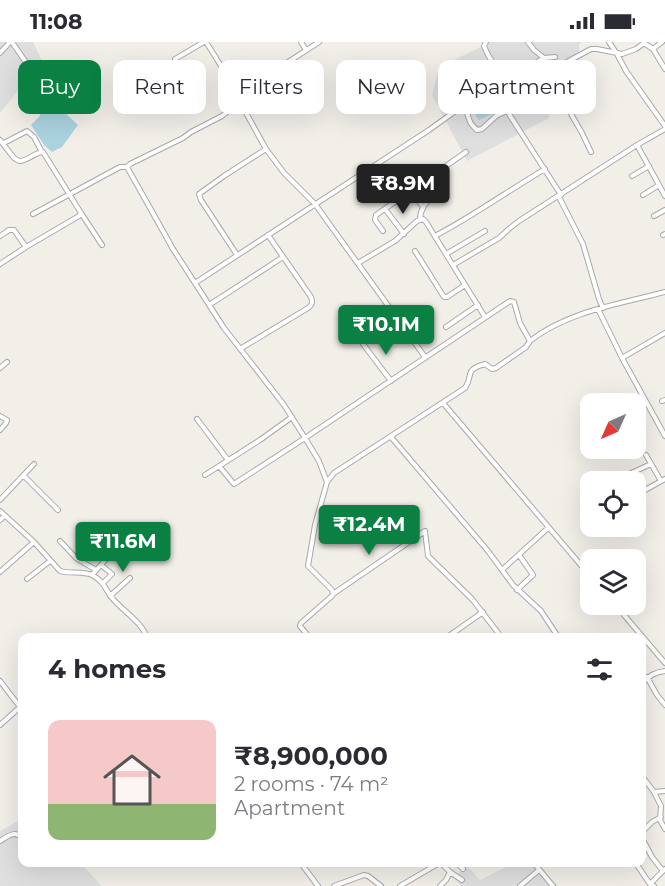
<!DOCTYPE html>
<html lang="en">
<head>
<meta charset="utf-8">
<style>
	:root { --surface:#fff; --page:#f7f7f7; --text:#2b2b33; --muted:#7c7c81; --accent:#0b8043 }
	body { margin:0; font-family:Montserrat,sans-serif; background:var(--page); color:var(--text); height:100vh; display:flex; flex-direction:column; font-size:22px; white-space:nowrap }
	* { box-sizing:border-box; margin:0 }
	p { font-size:20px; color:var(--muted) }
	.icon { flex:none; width:33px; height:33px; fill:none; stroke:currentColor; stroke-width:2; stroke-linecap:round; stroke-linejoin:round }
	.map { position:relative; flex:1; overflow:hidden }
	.details { position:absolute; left:18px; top:591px; width:628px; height:234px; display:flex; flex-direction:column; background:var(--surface); border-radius:12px; box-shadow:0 6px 24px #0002 }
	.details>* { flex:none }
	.hud { position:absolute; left:18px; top:18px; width:630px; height:54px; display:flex; gap:12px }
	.needle { width:39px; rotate:225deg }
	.tools { position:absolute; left:580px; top:351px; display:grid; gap:12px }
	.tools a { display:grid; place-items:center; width:66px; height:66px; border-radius:12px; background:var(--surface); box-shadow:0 6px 24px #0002; font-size:30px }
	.price { position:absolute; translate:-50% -51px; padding:0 14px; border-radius:6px; background:var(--accent); color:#fff; font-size:20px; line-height:39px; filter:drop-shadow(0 2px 3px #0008) }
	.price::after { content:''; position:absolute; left:50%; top:36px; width:18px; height:14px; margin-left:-9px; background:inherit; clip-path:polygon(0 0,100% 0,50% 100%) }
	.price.active { background:#222; color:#fff }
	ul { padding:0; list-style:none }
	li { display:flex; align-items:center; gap:18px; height:150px; padding:0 30px }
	li span { display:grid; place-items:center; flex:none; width:168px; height:120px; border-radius:12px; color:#555 }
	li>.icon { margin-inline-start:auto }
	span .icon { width:72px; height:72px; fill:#fffc; stroke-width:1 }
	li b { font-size:26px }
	h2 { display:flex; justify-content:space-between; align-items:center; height:72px; padding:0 30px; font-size:26px }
	.chip { padding:0 21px; border-radius:12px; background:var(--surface); box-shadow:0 6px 24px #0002; font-size:21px; line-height:54px }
	.chip.active { background:var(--accent); color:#fff }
	.status { display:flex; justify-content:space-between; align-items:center; height:42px; padding:0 30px; background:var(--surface); direction:ltr }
	.status svg { height:16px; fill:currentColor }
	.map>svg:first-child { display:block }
	.residential { fill:#e0dfdf }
	.water { fill:#aad3df }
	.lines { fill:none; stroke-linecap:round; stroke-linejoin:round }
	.minor-casing { stroke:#a9a9a9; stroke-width:6 }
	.minor { stroke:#fff; stroke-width:4 }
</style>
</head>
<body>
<div class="status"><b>11:08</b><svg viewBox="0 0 49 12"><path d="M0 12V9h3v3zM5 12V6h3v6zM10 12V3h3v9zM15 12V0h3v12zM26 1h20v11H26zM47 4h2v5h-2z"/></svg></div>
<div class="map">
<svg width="665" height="844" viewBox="0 0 665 844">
	<rect width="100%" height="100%" fill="#f2efe9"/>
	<path class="residential" d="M0 0H33L42 19 0 71Z
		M482 0H582L579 2V21L544 50 549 76 467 119 432 53 439 25 483 4Z
		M22 777V820L80 821 102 844H0V789Z
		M514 821H535L558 844H461L453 834 468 825 480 838Z"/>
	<path class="water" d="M489 26 504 39 509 49 500 68 479 78 462 55V35L476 27Z
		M52 27 66 41 67 51 53 59C61 68 69 74 78 83L62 105 52 110 44 103 31 83 39 75 42 69 32 51 41 43 38 36Z"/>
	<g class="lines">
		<g class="minor-casing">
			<path id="minor" d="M12 0 27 22
				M206 0 228 35 240 60 266 107 284 131 315 162 425 315
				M301 0 306 8
				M486 0 484 4C491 22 501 33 520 35
				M528 0 534 8 544 16
				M609 0 617 12 626 29 665 84
				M653 7 662 0
				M0 11 10 0
				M555 15 544 16 523 28 521 31V48L509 68V72L561 153
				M175 17 204 0
				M565 21 591 7H597L622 12 636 7 644 1 653 7 665 27
				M476 22C463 32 448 46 460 64 463 68 464 67 467 71 470 79 469 81 477 88L482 87 496 74 509 68
				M519 51 530 63 560 55 563 58 582 91 591 110
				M237 53 319 0
				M0 98 14 116 19 119C28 119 35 110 43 110L81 171 79 174 26 205 0 222
				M4 101 27 89 34 95 42 110
				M637 103 665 154
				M632 134 649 124
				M411 148 423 165
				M643 153 659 143
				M559 155 583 202 599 257 603 266
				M385 167 404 192
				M81 171 102 203
				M33 172 120 125H127
				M654 174 665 168
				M420 177C420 166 428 159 435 151
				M383 189 375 178 376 173 466 110
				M663 193 665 192
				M0 194 9 188H14L26 205
				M435 194C473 174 508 149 545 127
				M415 209 444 255H447L465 243
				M446 212 485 189
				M237 213 201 158 199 152 224 134 266 107
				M358 221 395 199 417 179 423 177 426 180 485 275
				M453 223 499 196 510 186 519 179 637 103 665 87
				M195 241 429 88 461 65
				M209 263 283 215
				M598 267 622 316 665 394
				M446 285 478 263
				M366 288 360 294V298L391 339
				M530 299C568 269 620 262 665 250
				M240 307 308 266C312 263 313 261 311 255L268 193
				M622 316 665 291
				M0 326 7 320
				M662 359 665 358
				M443 361 591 535
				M0 374 7 378 6 381 0 388
				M197 377 228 418
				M391 395 488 509 513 543 541 569 559 596
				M646 413 661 439
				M219 424 234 442 305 396 284 363 224 286 173 207 127 125 130 122 183 96 191 90 222 74 240 60
				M629 432 651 422
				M205 433 260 398 292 375
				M24 434 58 468
				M636 453 665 437
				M0 458 34 422
				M0 469 34 500 60 529C70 532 82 529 92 533 105 540 105 548 113 557 124 570 142 580 147 596
				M0 478 5 474
				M60 499 76 516 96 528
				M101 523 112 532 103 541
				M502 528 548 486
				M0 530 34 500
				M92 533 108 515
				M27 537 50 519
				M517 548 533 533 519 513
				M333 552 425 489 428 514 472 557 502 596
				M110 554 130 536
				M620 562 624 573 665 621
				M310 596 300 584 301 581 332 554 333 552 332 548 308 524 315 483 327 440 334 431 465 346C474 334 463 328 485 322L492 327 496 326 526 305 530 299 520 281 514 260 510 259 507 261 305 396 319 419 327 440
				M446 596 483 570
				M647 635 657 653 665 663
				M0 639 20 665 0 683
				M642 641C649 634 655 630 665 629
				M642 734 654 750 665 749
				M654 750 661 764 660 778 665 787
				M642 790 652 780 661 775
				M642 796 652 815 663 829
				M0 799C8 794 15 788 22 796
				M300 820 318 844
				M456 820 463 827
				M533 820 553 844
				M635 820 650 842 654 844
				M450 830 462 838
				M650 842 665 827
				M334 844 364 833 368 834 381 844
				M400 844 441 820
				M440 844 446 838 450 830 441 821
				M520 844 539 828"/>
		</g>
		<use href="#minor" class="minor"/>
	</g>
</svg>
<div class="tools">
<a><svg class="needle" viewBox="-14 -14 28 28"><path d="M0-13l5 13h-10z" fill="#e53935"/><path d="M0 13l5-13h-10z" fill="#7c7c81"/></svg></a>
<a><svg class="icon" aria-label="locate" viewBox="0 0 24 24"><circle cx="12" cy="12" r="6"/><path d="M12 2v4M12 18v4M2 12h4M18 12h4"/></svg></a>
<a><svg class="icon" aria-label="layers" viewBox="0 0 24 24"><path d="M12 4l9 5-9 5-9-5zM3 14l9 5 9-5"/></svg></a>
</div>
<b class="price active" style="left:403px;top:173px">₹8.9M</b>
<b class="price" style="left:386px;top:314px">₹10.1M</b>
<b class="price" style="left:369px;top:514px">₹12.4M</b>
<b class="price" style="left:123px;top:531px">₹11.6M</b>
<div class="hud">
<a class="chip active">Buy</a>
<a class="chip">Rent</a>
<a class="chip">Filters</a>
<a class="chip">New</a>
<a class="chip">Apartment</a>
</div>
<section class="details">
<h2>4 homes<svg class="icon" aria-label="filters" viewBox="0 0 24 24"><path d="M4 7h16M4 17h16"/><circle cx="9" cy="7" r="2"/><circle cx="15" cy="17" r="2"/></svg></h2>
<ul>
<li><span style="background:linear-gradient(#f6c9c9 70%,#8fb573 0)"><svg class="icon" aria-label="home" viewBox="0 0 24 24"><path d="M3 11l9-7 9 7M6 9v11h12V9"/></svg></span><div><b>₹8,900,000</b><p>2 rooms · 74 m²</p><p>Apartment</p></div></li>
</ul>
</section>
</div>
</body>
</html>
